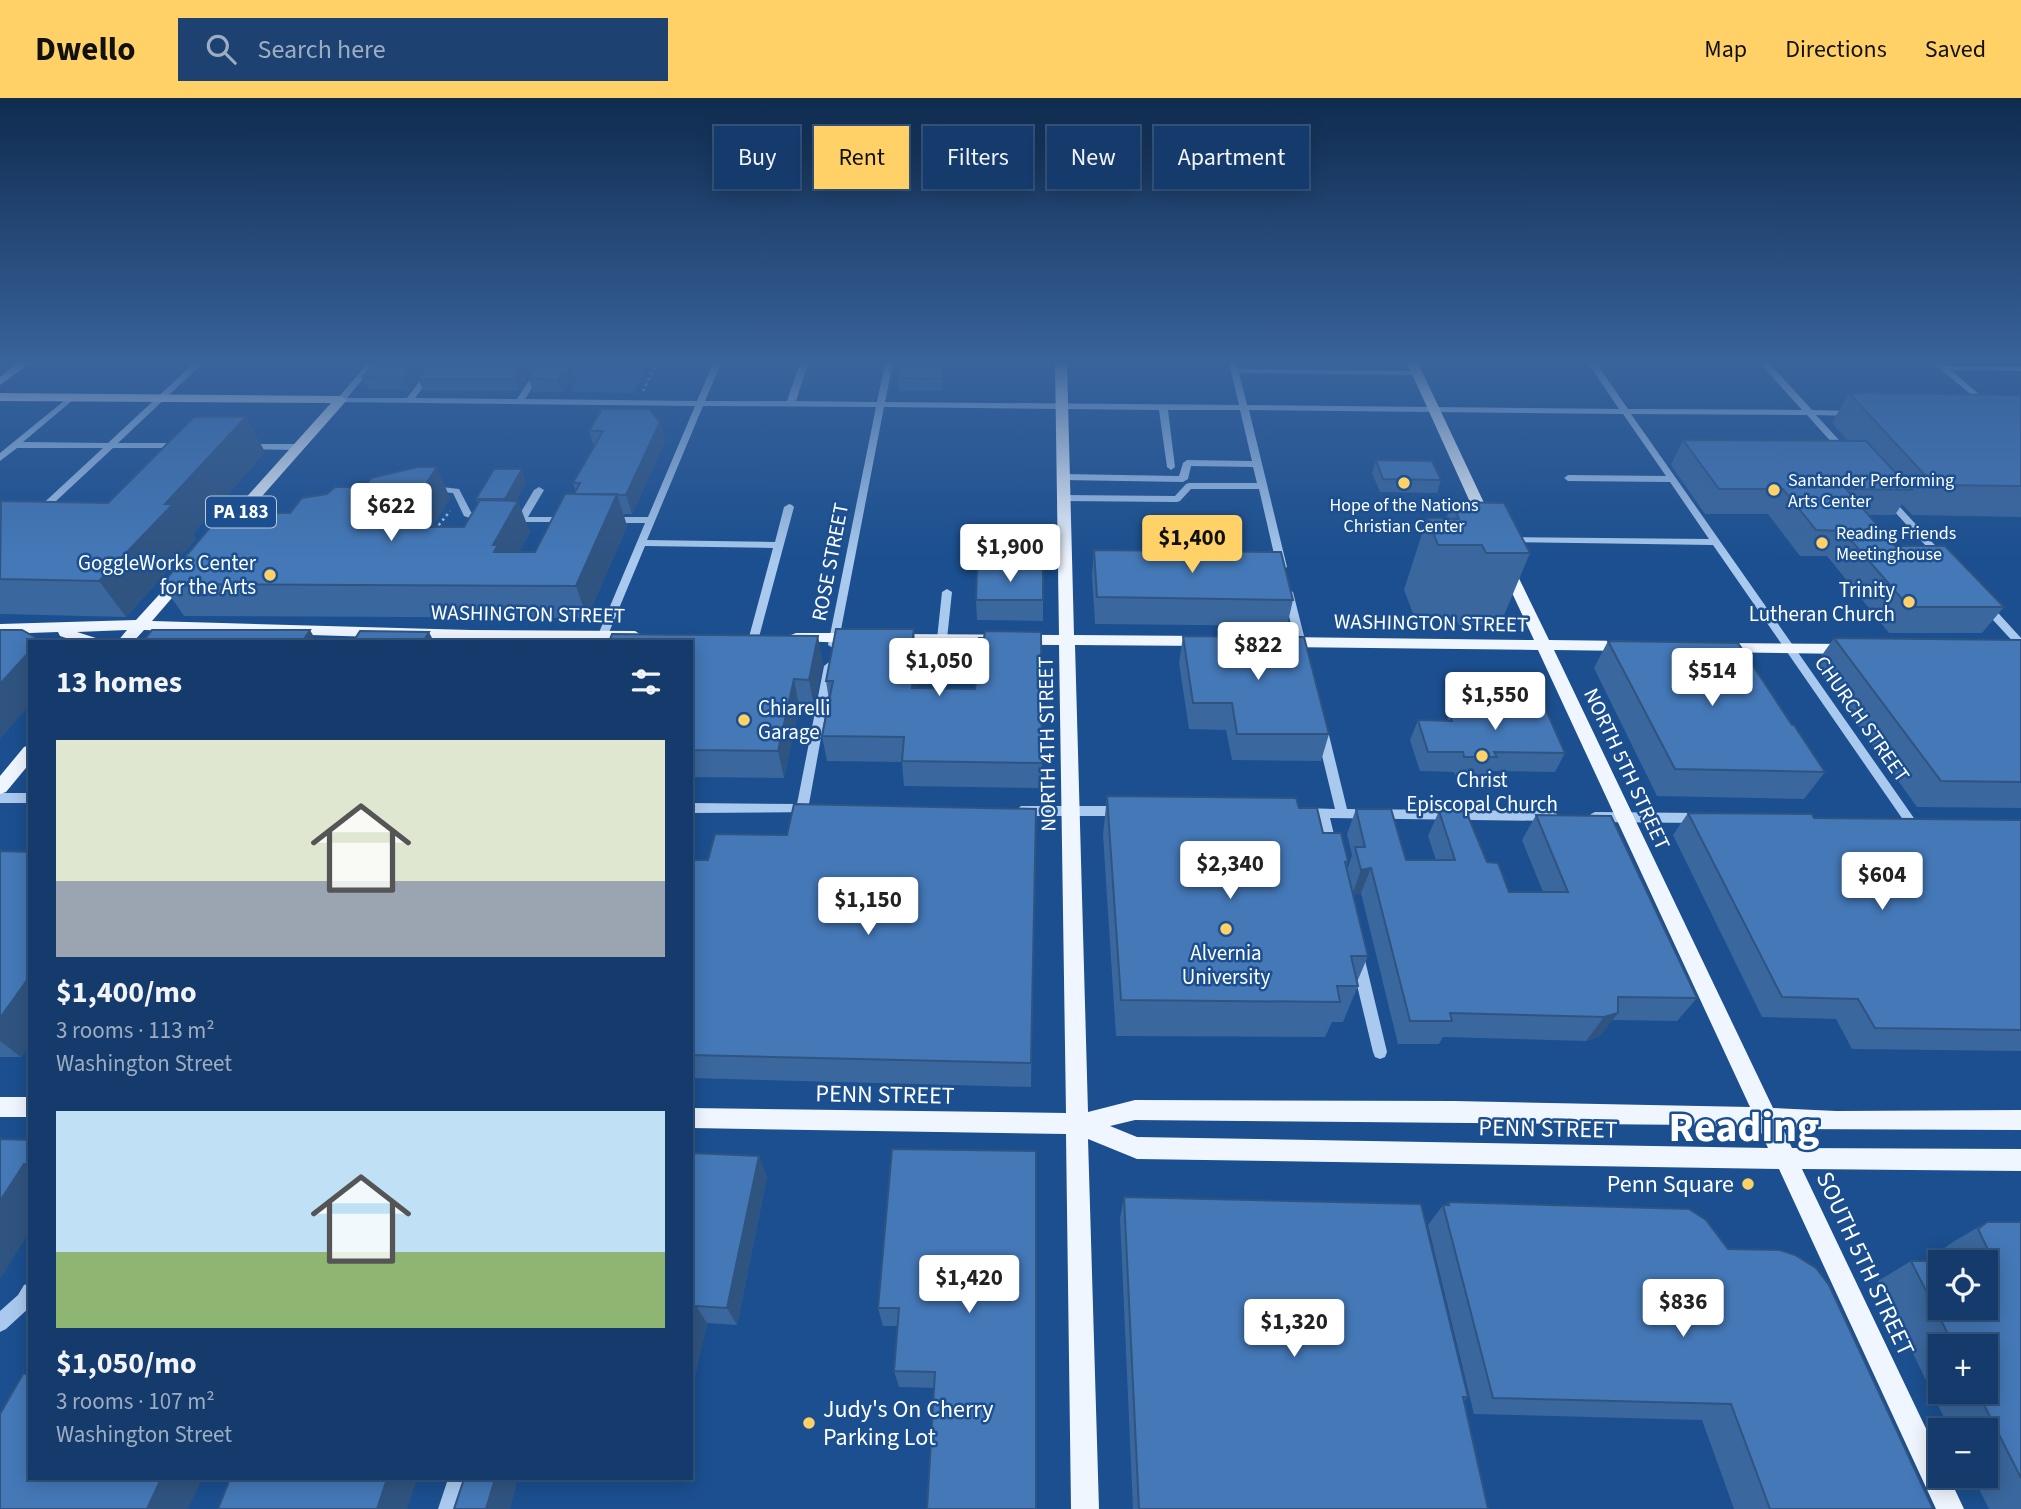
<!DOCTYPE html>
<html lang="en">
<head>
<meta charset="utf-8">
<style>
	:root { --surface:#143b6b; --page:#1d4271; --text:#f1f3f6; --muted:#9dadc1; --line:#33557e; --accent:#ffd166 }
	body { margin:0; font-family:"Source Sans 3",sans-serif; background:var(--page); color:var(--text); height:100vh; display:flex; flex-direction:column; font-size:26px; white-space:nowrap }
	* { box-sizing:border-box; margin:0 }
	p { font-size:23px; color:var(--muted) }
	.icon { flex:none; width:38px; height:38px; fill:none; stroke:currentColor; stroke-width:2; stroke-linecap:round; stroke-linejoin:round }
	.map { position:relative; flex:1; overflow:hidden }
	.panel { position:absolute; left:28px; top:542px; width:665px; height:840px; display:flex; flex-direction:column; background:var(--surface); border-radius:0px; box-shadow:0 4px 18px #0003,0 0 0 2px var(--line) }
	.panel>* { flex:none }
	.top-card { position:absolute; left:714px; top:28px; width:665px; height:63px; display:flex; gap:14px }
	.fabs { position:absolute; left:1928px; top:1152px; display:grid; gap:14px }
	.fabs a { display:grid; place-items:center; width:70px; height:70px; border-radius:0px; background:var(--surface); box-shadow:0 4px 18px #0003,0 0 0 2px var(--line); font-size:35px }
	.price { position:absolute; translate:-50% -60px; padding:0 16px; border-radius:7px; background:#fff; color:#222; font-size:23px; line-height:46px; filter:drop-shadow(0 2px 4px #0008) }
	.price::after { content:''; position:absolute; left:50%; top:42px; width:21px; height:16px; margin-left:-10px; background:inherit; clip-path:polygon(0 0,100% 0,50% 100%) }
	.price.on { background:var(--accent); color:#111 }
	ul { padding:0; list-style:none }
	li { display:grid; align-content:center; gap:14px; height:371px; padding:0 28px }
	li span { display:grid; place-items:center; height:217px; border-radius:0px; color:#555 }
	li>.icon { margin-inline-start:auto }
	span .icon { width:126px; height:126px; fill:#fffc; stroke-width:1 }
	li b { font-size:30px }
	h2 { display:flex; justify-content:space-between; align-items:center; height:84px; padding:0 28px; font-size:30px }
	.pill { padding:0 24px; border-radius:0px; background:var(--surface); box-shadow:0 4px 18px #0003,0 0 0 2px var(--line); font-size:24px; line-height:63px }
	.pill.on { background:var(--accent); color:#111 }
	header { display:flex; align-items:center; gap:42px; box-sizing:border-box; height:98px; padding:0 35px; background:var(--accent); color:#111 }
	header strong { font-size:33px }
	nav { display:flex; gap:38px; margin-inline-start:auto; font-size:24px }
	.search { width:490px; height:63px; background:var(--page); display:flex; align-items:center; gap:18px; box-sizing:border-box; padding:0 24px; border-radius:0px; color:var(--muted); font-size:26px }
	.map>svg:first-child { display:block }
	.green { fill:#2e69ad }
	.lines { fill:none; stroke-linecap:round; stroke-linejoin:round }
	.path { stroke:#a9c9ee; stroke-width:2.5; stroke-dasharray:2.5 3.5; stroke-linecap:butt }
	.minor { fill:#a9c9ee; fill-rule:evenodd }
	.major { fill:#f0f6ff; fill-rule:evenodd }
	.wall { fill:#3a679d; fill-rule:evenodd }
	.shaded-wall { fill:#305480 }
	.building { fill:#4478b7; stroke:#305480; stroke-width:2; fill-rule:evenodd }
	.poi-dot { fill:#ffd166; stroke:#1b4f8f; stroke-width:2.5 }
	.labels { text-anchor:middle; dominant-baseline:central; stroke-width:5; stroke-linejoin:round; paint-order:stroke }
	.far-poi-label { font-size:18px; fill:#fff; stroke:#1b4f8f; text-anchor:start }
	.shield { fill:#1b4f8f; stroke:#bbcadd; stroke-width:2 }
	.shield-label { font-size:19px; font-weight:bold; fill:#fff }
	.street-label { font-size:21px; fill:#fff; stroke:#1b4f8f }
	.poi-label { font-size:21px; fill:#fff; stroke:#1b4f8f; text-anchor:end }
	.near-street-label { font-size:24px; fill:#fff; stroke:#1b4f8f }
	.near-poi-label { font-size:24px; fill:#fff; stroke:#1b4f8f; text-anchor:end }
	.near-town-label { font-size:42px; font-weight:bold; fill:#fff; stroke:#1b4f8f }
</style>
</head>
<body>
<header>
<strong>Dwello</strong>
<div class="search"><svg class="icon" aria-label="search" viewBox="0 0 24 24"><circle cx="10" cy="10" r="6"/><path d="M15 15l6 6"/></svg>Search here</div>
<nav><a>Map</a><a>Directions</a><a>Saved</a></nav>
</header>
<div class="map">
<svg width="2021" height="1411" viewBox="0 0 2021 1411">
	<rect width="100%" height="100%" fill="#1b4f8f"/>
	<path class="green" d="M552 265H648L634 295 570 294 578 279H571L575 271Z"/>
	<g class="lines">
		<path class="path" d="M643 293 657 265
			M435 432 450 413"/>
		<path class="minor" d="M194 265H203L118 345H179L183 348 182 350H113L41 417H35V413L103 350H17L0 363V355L70 298H73V302L23 344 108 345Z
			M368 265H376L347 300H407L433 265H441L415 300 517 301 540 265H548L525 301 697 303 713 265H721L705 303H787L800 265H808L796 303 877 304 885 265H893L885 304 1239 307 1229 265H1237L1238 271 1417 273 1421 275 1417 277 1239 275 1247 307 1619 311 1588 265H1596L1628 311 1802 312 1760 265H1769L1812 312 1855 313 1856 315 1852 318 1816 317 1849 353V357H1843L1807 317 1631 316 1916 723 1914 726H1906L1713 447 1506 444V440L1509 439 1709 441 1670 384 1568 383 1564 380 1568 377 1666 378 1623 316 1249 312 1287 469 1282 472 1277 469 1259 391H1191L1180 403 1177 404 1064 403 1059 400 1064 397 1175 398 1186 386 1189 385H1257L1253 369 1191 368 1188 381 1183 384 1063 382 1059 379 1063 376 1179 378 1183 365 1187 362 1252 363 1240 312H1168L1175 369 1171 372 1167 369 1159 312 884 309 838 547 833 550 828 547 876 309 703 308 647 442 775 444 784 409 789 406 792 407 794 409 759 539 754 542 749 539 773 450 645 448 605 544H595L645 425H609L604 422 609 419H648L695 308 338 304V300Z
			M1933 265H1942L1945 268 2021 269V273L1951 272 1988 304 1989 306 1985 308Z
			M246 346H298L302 349 298 352 243 351 242 349Z
			M433 388 459 391 471 414 490 422 485 425 464 418 453 395 430 393V389Z
			M539 389 544 392 528 419H566L569 420V424H508V420L518 419 534 392Z
			M1886 396 1889 397 1943 456V460H1937L1883 401V397Z
			M947 491 952 494 947 541 942 544 937 541 942 494Z
			M1288 491 1293 494 1308 554 1303 557 1298 554 1283 494Z
			M1986 505 1990 506 2021 540V549L2017 548 1982 510V506Z
			M829 564 834 568 809 706 814 708 816 711 814 714 691 715V705L797 706 824 568Z
			M1322 629 1328 633 1347 711 1552 713 1556 715 1558 718 1556 721 1552 723 1330 720 1337 749 1335 752H1327L1318 720 1300 718 1298 715 1300 712 1304 710 1335 711 1316 633Z
			M0 695H30V705H0Z
			M1021 708H1121L1127 713 1121 718H1021L1015 713Z
			M1595 714 1699 715 1703 717 1705 720 1703 723 1699 725 1595 724 1591 722 1589 719 1591 716Z
			M1358 856 1363 858 1365 862 1387 954 1385 959 1380 961 1375 959 1373 954 1351 862 1353 858Z
			M30 1185V1209L6 1231 0 1234V1213L18 1197 24 1187Z
			M448 1381H467L458 1411H438Z"/>
		<path class="major" d="M18 265H30L0 287V279Z
			M1055 265H1067L1074 537 1206 538 1214 543 1206 548 1075 547 1088 1014 1135 1002 1454 1003 1750 1009 1538 552 1283 549 1275 544 1283 539 1534 542 1499 467 1506 463 1511 464 1549 542 1629 543 1637 548 1629 553 1554 552 1773 1010 1836 1013 2021 1012V1032L1783 1031 1792 1050 2021 1051V1073L1802 1071 1941 1362V1377H1948L1964 1411H1936L1779 1071 1137 1061 1088 1041 1099 1411H1071L1066 1036 691 1030V1010L1066 1015 1059 547 891 546 883 541 891 536 1059 537ZM1135 1022 1700 1027 1759 1030 1768 1050 1137 1039 1110 1028Z
			M1407 265H1418L1494 426 1492 429H1482L1480 426Z
			M0 295 341 298 347 302 225 440H215V434L331 305 0 303Z
			M183 475 190 479 152 523 471 532 635 533 643 538 635 543 471 542 144 532 133 544H117L127 532 77 534 99 541 102 544H78L60 538 58 534 0 536V526L136 522 178 476Z
			M796 535H856L864 540 856 545 791 543 788 540 791 537Z
			M1720 545 1850 546 1858 551 1850 556 1715 554 1712 550Z
			M30 647V665L6 694 0 696V678L24 649Z
			M0 999H30V1019H0Z"/>
	</g>
	<path class="wall" d="M430 265 410 292H369L363 279Z
		M538 265 519 293H424L418 281Z
		M539 265H574L575 270 562 294H533L529 281Z
		M946 265 942 293H899L898 280Z
		M1849 295 2021 298V419L1912 417 1902 406 1895 417H1868L1895 448 2004 509 1982 535H1889L1827 458H1800L1768 416H1705L1671 367 1683 342 1848 343 1832 325Z
		M660 324 665 343 632 416H623L627 428 587 520 184 518 162 486 290 415 450 400 432 429H464L478 406 476 401 526 384 516 403 530 434 519 454H535L576 394 573 385 594 348 589 333Z
		M265 354 193 436 196 441 126 519 0 516V403L108 405Z
		M1376 362 1441 382 1437 395 1380 394 1372 375Z
		M1452 404 1530 455 1500 527H1459L1455 519 1414 518 1404 492 1427 420 1446 421Z
		M1094 452 1293 502 1287 528 1095 526 1092 478Z
		M976 502H1043V523L977 522Z
		M914 531 915 545H917L919 570 917 590 1042 665 1041 690 904 688 902 664 827 663 822 638 829 602 826 583Z
		M1183 538 1329 636 1321 663 1232 662 1226 632 1189 631 1179 565Z
		M1834 540 2021 542V710L1917 709 1815 567Z
		M1608 543 1792 627 1825 674 1804 701 1657 698 1594 570Z
		M691 544 823 565 814 608H799L784 680 691 679Z
		M1505 603 1565 655 1555 674 1490 673 1487 678H1456L1454 674 1420 673 1410 642 1418 622 1447 623 1450 616 1499 617Z
		M1107 698 1299 710 1323 735 1348 763 1346 769 1347 772 1352 757 1347 736 1356 711 1406 762H1436L1428 738 1439 713 1487 764 1509 794H1543L1522 742 1536 717 1697 900 1677 923 1612 922 1600 938 1586 943 1443 939 1439 946H1398L1361 795 1353 797 1368 858 1357 884 1358 888 1343 924H1332L1325 939 1116 938 1103 737Z
		M1036 711 1031 989 691 980V762H708L787 737Z
		M1688 715 1814 720 2021 722V953L1852 951 1836 921 1762 919 1673 737Z
		M0 753 30 754V947L21 959H0Z
		M1036 1053 934 1290 899 1289 894 1273 898 1228H883L878 1210Z
		M691 1055 767 1078 737 1227 707 1225 691 1295Z
		M1124 1099 1468 1299 1464 1303 1488 1411H1133L1120 1120Z
		M1448 1104 1933 1411H1734L1702 1322 1474 1316 1428 1127 1443 1107H1446Z
		M1987 1124H2021V1411H1989L1972 1377H1986V1332H1950L1878 1183 1911 1163H1949L1943 1151 1953 1144ZM1941 1248H1986V1293H1941Z"/>
	<path class="shaded-wall" d="M415 265H430L410 292 404 280Z
		M525 265H538L519 293 514 281Z
		M567 265H574L575 270 562 294 558 282Z
		M944 265H946L942 293V281Z
		M246 319 265 354 193 436 196 441 126 519 99 483 165 406Z
		M660 324 665 343 632 416 626 397Z
		M437 369 450 400 413 460 398 429Z
		M522 371 526 384 510 415 505 401Z
		M617 396 627 428 587 520 576 488Z
		M518 403 530 434 509 474 494 454 493 447Z
		M310 532 317 544H302Z
		M429 534 434 544H423Z
		M818 538 823 565 814 608 809 582Z
		M917 545 919 570 915 615 912 590Z
		M30 553V607L0 641V586Z
		M794 581 799 608 784 680 778 653Z
		M1371 770 1361 795 1352 797 1361 772Z
		M30 878V947L21 959 0 943V920Z
		M1618 915 1600 938 1586 943 1604 919Z
		M759 1058 767 1078 737 1227 727 1210Z
		M24 1066 30 1070V1133L0 1181V1103Z
		M696 1208 707 1225 691 1295V1228Z
		M161 1381H202L188 1411H147Z
		M387 1381H417L407 1411H377Z
		M495 1381H518L510 1411H486Z"/>
	<path class="building" d="M375 265H415L404 280 363 279Z
		M430 265H525L514 281H418Z
		M539 265H567L558 282 529 281Z
		M900 265H944L942 281 898 280Z
		M1849 295 2020 297 2021 298V388L1934 387Z
		M602 311H649L660 324 626 397 574 396 580 385H573L603 333H589Z
		M194 319H246L165 406H173L99 483 0 481 1 403 108 405Z
		M1683 342 1866 343 1912 392 1846 391 1895 448H1945L2004 509H1909L1843 433 1816 432 1783 391H1719Z
		M1376 362 1432 363 1441 382 1383 381Z
		M418 369H437L398 429H464L480 402 518 403 493 447H498L494 454H535L565 396H617L576 488 162 486 213 426 256 415H290L302 400 327 396 335 389H365L371 380Z
		M494 371H522L505 401H476Z
		M1452 404 1504 405 1530 455H1486L1482 447H1438L1427 420 1459 421Z
		M1094 452 1281 454 1293 502 1097 499Z
		M977 470 1043 471V502H976Z
		M836 531H914L912 545H917L912 590 975 591 979 540H984L985 533 1041 534 1042 665 902 663 904 639 822 638 833 583H826Z
		M0 532H22L40 542 38 544H30V553L0 586Z
		M152 532H310L302 544H131L132 543H143Z
		M360 533 429 534 423 544H353Z
		M612 536 818 538 809 582 794 581 778 653 691 652V544H609Z
		M1183 538 1304 539 1329 636H1237L1232 605H1193Z
		M1834 540 2021 542V684L1941 683Z
		M1608 543 1738 545 1792 627H1794L1825 674 1675 671Z
		M1505 603H1542L1565 655 1494 654 1497 659H1464L1463 654H1428L1418 622 1452 623 1450 616 1511 617Z
		M1107 698 1296 700 1299 710H1317L1323 735H1341L1348 763 1345 764 1368 858H1351L1358 888H1337L1340 904 1121 902Z
		M794 706 1036 711 1031 965 691 957V762H708L715 736 787 737Z
		M1356 711H1391L1406 762H1455L1439 713H1466L1487 764 1498 765 1509 794H1568L1536 717 1611 718 1697 900 1618 899V915L1604 919 1450 915 1452 923H1410L1371 770 1361 772 1355 749H1365Z
		M1688 715 1812 716 1814 720 2021 722V932L1875 930 1858 901 1782 899Z
		M0 753 30 754V878L0 920Z
		M0 1041 30 1042V1066H24L0 1103Z
		M892 1051 1036 1053V1411H927L935 1274 894 1273 899 1210H878Z
		M691 1055 759 1058 727 1210 696 1208 691 1228Z
		M1124 1099 1421 1106 1468 1299H1463L1488 1411H1139Z
		M1448 1104 1689 1111 1706 1122 1728 1151 1780 1152 1795 1157 1816 1170 1829 1187 1933 1411H1770L1731 1306 1493 1300 1443 1107H1449Z
		M1987 1124H2021V1380L1977 1293H1986V1248H1954L1911 1163 1993 1162 1978 1131ZM1941 1164H1986V1209H1941Z
		M23 1276H30V1381H161L147 1411H0V1316Z
		M230 1381H387L377 1411H218Z
		M464 1381H495L486 1411H454Z"/>
	<linearGradient id="sky" x2="0" y2="1"><stop stop-color="#0f2b4f"/><stop offset="0.57" stop-color="#39639b"/><stop offset="1" stop-color="#39639b" stop-opacity="0"/></linearGradient>
	<rect width="2021" height="463" fill="url(#sky)"/>
	<g class="poi-dot">
		<circle cx="1404" cy="385" r="7"/>
		<circle cx="1774" cy="392" r="7"/>
		<circle cx="1822" cy="445" r="7"/>
		<circle cx="270" cy="477" r="7"/>
		<circle cx="1909" cy="504" r="7"/>
		<circle cx="744" cy="622" r="7"/>
		<circle cx="1482" cy="658" r="7"/>
		<circle cx="1226" cy="831" r="7"/>
		<circle cx="1748" cy="1086" r="7"/>
		<circle cx="809" cy="1325" r="7"/>
	</g>
	<g class="labels">
		<g class="far-poi-label">
			<text x="1788" y="382">Santander Performing<tspan x="1788" dy="21">Arts Center</tspan></text>
			<text x="1404" y="407" text-anchor="middle">Hope of the Nations<tspan x="1404" dy="21">Christian Center</tspan></text>
			<text x="1836" y="435">Reading Friends<tspan x="1836" dy="21">Meetinghouse</tspan></text>
		</g>
		<rect class="shield" x="206" y="398.5" width="70" height="31" rx="5"/>
		<g class="shield-label">
			<text x="241" y="414">PA 183</text>
		</g>
		<g class="street-label">
			<text transform="translate(830 464) rotate(-79)">ROSE STREET</text>
			<text transform="translate(528 516) rotate(1)">WASHINGTON STREET</text>
			<text transform="translate(1431 525) rotate(1)">WASHINGTON STREET</text>
			<text transform="translate(1862 621) rotate(55)">CHURCH STREET</text>
			<text transform="translate(1047 646) rotate(-91)">NORTH 4TH STREET</text>
			<text transform="translate(1627 671) rotate(65)">NORTH 5TH STREET</text>
		</g>
		<g class="poi-label">
			<text x="256" y="465">GoggleWorks Center<tspan x="256" dy="24">for the Arts</tspan></text>
			<text x="1895" y="492">Trinity<tspan x="1895" dy="24">Lutheran Church</tspan></text>
			<text x="758" y="610" text-anchor="start">Chiarelli<tspan x="758" dy="24">Garage</tspan></text>
			<text x="1482" y="682" text-anchor="middle">Christ<tspan x="1482" dy="24">Episcopal Church</tspan></text>
			<text x="1226" y="855" text-anchor="middle">Alvernia<tspan x="1226" dy="24">University</tspan></text>
		</g>
		<g class="near-street-label">
			<text transform="translate(885 997) rotate(1)">PENN STREET</text>
			<text transform="translate(1548 1031) rotate(1)">PENN STREET</text>
			<text transform="translate(1865 1166) rotate(65)">SOUTH 5TH STREET</text>
		</g>
		<g class="near-poi-label">
			<text x="1734" y="1086">Penn Square</text>
			<text x="823" y="1311" text-anchor="start">Judy's On Cherry<tspan x="823" dy="28">Parking Lot</tspan></text>
		</g>
		<g class="near-town-label">
			<text x="1744" y="1030">Reading</text>
		</g>
	</g>
</svg>
<div class="fabs">
<a><svg class="icon" aria-label="locate" viewBox="0 0 24 24"><circle cx="12" cy="12" r="6"/><path d="M12 2v4M12 18v4M2 12h4M18 12h4"/></svg></a>
<a>+</a>
<a>−</a>
</div>
<b class="price" style="left:391px;top:445px">$622</b>
<b class="price on" style="left:1192px;top:477px">$1,400</b>
<b class="price" style="left:1010px;top:486px">$1,900</b>
<b class="price" style="left:1258px;top:584px">$822</b>
<b class="price" style="left:939px;top:600px">$1,050</b>
<b class="price" style="left:1712px;top:610px">$514</b>
<b class="price" style="left:1495px;top:634px">$1,550</b>
<b class="price" style="left:1230px;top:803px">$2,340</b>
<b class="price" style="left:1882px;top:814px">$604</b>
<b class="price" style="left:868px;top:839px">$1,150</b>
<b class="price" style="left:969px;top:1217px">$1,420</b>
<b class="price" style="left:1683px;top:1241px">$836</b>
<b class="price" style="left:1294px;top:1261px">$1,320</b>
<div class="top-card">
<a class="pill">Buy</a>
<a class="pill on">Rent</a>
<a class="pill">Filters</a>
<a class="pill">New</a>
<a class="pill">Apartment</a>
</div>
<section class="panel">
<h2>13 homes<svg class="icon" aria-label="filters" viewBox="0 0 24 24"><path d="M4 7h16M4 17h16"/><circle cx="9" cy="7" r="2"/><circle cx="15" cy="17" r="2"/></svg></h2>
<ul>
<li><span style="background:linear-gradient(#dfe7d0 65%,#9aa5b1 0)"><svg class="icon" aria-label="home" viewBox="0 0 24 24"><path d="M3 11l9-7 9 7M6 9v11h12V9"/></svg></span><div><b>$1,400/mo</b><p>3 rooms · 113 m²</p><p>Washington Street</p></div></li>
<li><span style="background:linear-gradient(#bfe0f5 65%,#8fb573 0)"><svg class="icon" aria-label="home" viewBox="0 0 24 24"><path d="M3 11l9-7 9 7M6 9v11h12V9"/></svg></span><div><b>$1,050/mo</b><p>3 rooms · 107 m²</p><p>Washington Street</p></div></li>
</ul>
</section>
</div>
</body>
</html>
